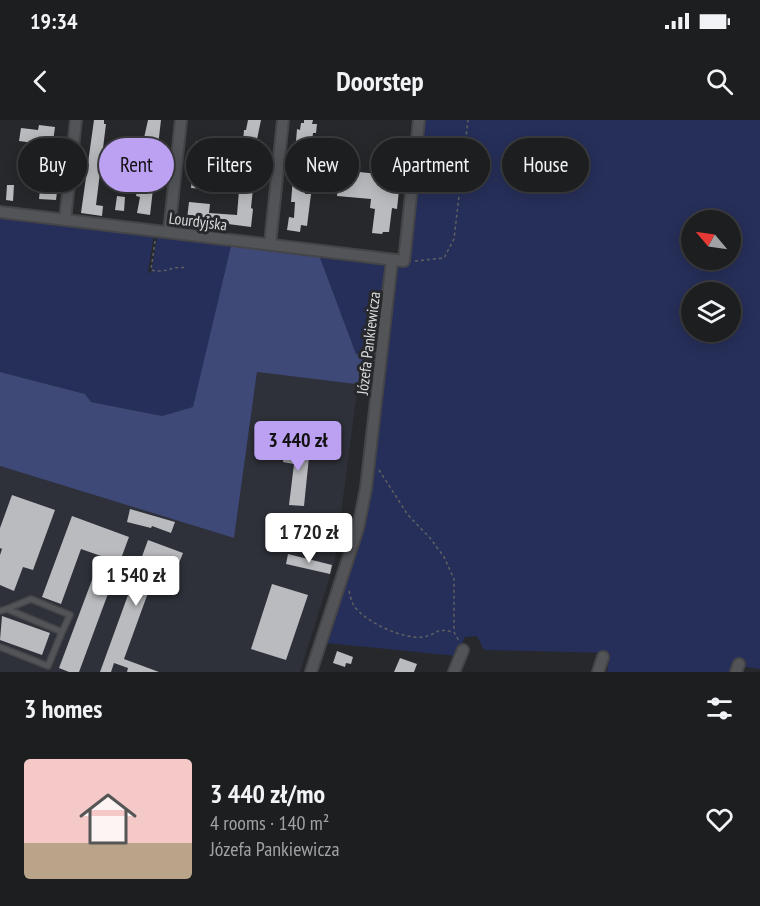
<!DOCTYPE html>
<html lang="en">
<head>
<meta charset="utf-8">
<style>
	:root { --surface:#1d1e20; --page:#252729; --text:#f1f3f6; --muted:#a0a2a5; --line:#3b3c3e; --accent:#bca0f2 }
	body { margin:0; font-family:"PT Sans Narrow",sans-serif; background:var(--page); color:var(--text); height:100vh; display:flex; flex-direction:column; font-size:22px; white-space:nowrap }
	* { box-sizing:border-box; margin:0 }
	p { font-size:20px; color:var(--muted) }
	.icon { flex:none; width:33px; height:33px; fill:none; stroke:currentColor; stroke-width:2; stroke-linecap:round; stroke-linejoin:round }
	.map { position:relative; height:552px; overflow:hidden }
	.details { display:flex; flex-direction:column; background:var(--surface); flex:1 }
	.details>* { flex:none }
	.hud { position:absolute; left:18px; top:18px; width:724px; height:54px; display:flex; gap:12px }
	.needle { width:39px; rotate:299deg }
	.buttons { position:absolute; left:681px; top:90px; display:grid; gap:12px }
	.buttons a { display:grid; place-items:center; width:60px; height:60px; border-radius:50%; background:var(--surface); box-shadow:0 3px 15px #0003,0 0 0 2px var(--line); font-size:30px }
	.price { position:absolute; translate:-50% -51px; padding:0 14px; border-radius:6px; background:#fff; color:#222; font-size:20px; line-height:39px; filter:drop-shadow(0 2px 3px #0008) }
	.price::after { content:''; position:absolute; left:50%; top:36px; width:18px; height:14px; margin-left:-9px; background:inherit; clip-path:polygon(0 0,100% 0,50% 100%) }
	.price.current { background:var(--accent); color:#111 }
	ul { padding:0; list-style:none }
	li { display:flex; align-items:center; gap:18px; height:150px; padding:0 24px }
	li+li { border-top:2px solid var(--line) }
	li span { display:grid; place-items:center; flex:none; width:168px; height:120px; border-radius:6px; color:#555 }
	li>.icon { margin-inline-start:auto }
	span .icon { width:72px; height:72px; fill:#fffc; stroke-width:1 }
	li b { font-size:26px }
	h2 { display:flex; justify-content:space-between; align-items:center; height:72px; padding:0 24px; font-size:26px }
	.pill { padding:0 21px; border-radius:27px; background:var(--surface); box-shadow:0 3px 15px #0003,0 0 0 2px var(--line); font-size:21px; line-height:54px }
	.pill.current { background:var(--accent); color:#111 }
	.status { display:flex; justify-content:space-between; align-items:center; height:42px; padding:0 30px; background:var(--surface); direction:ltr }
	.status svg { height:16px; fill:currentColor }
	header { display:flex; justify-content:space-between; align-items:center; height:78px; padding:0 24px; background:var(--surface); font-size:27px; font-weight:700 }
	.map>svg:first-child { display:block }
	.built { fill:#2e3139 }
	.green { fill:#262f59; fill-rule:evenodd }
	.forest { fill:#3e4977 }
	.building { fill:#b9bbbe }
	.lines { fill:none; stroke-linecap:round; stroke-linejoin:round }
	.lane-casing { stroke:#454548; stroke-width:8 }
	.street-casing { stroke:#454548; stroke-width:14 }
	.path { stroke:#606163; stroke-width:1.5; stroke-dasharray:3 3; stroke-linecap:butt }
	.lane { stroke:#535458; stroke-width:5 }
	.street { stroke:#535458; stroke-width:10 }
	.labels { text-anchor:middle; dominant-baseline:central; stroke-width:6; stroke-linejoin:round; paint-order:stroke }
	.street-label { font-size:16px; fill:#dadbdd; stroke:#27282b }
</style>
</head>
<body>
<div class="status"><b>19:34</b><svg viewBox="0 0 49 12"><path d="M0 12V9h3v3zM5 12V6h3v6zM10 12V3h3v9zM15 12V0h3v12zM26 1h20v11H26zM47 4h2v5h-2z"/></svg></div>
<header><svg class="icon" aria-label="back" viewBox="0 0 24 24"><path d="M15 5l-7 7 7 7"/></svg>Doorstep<svg class="icon" aria-label="search" viewBox="0 0 24 24"><circle cx="10" cy="10" r="6"/><path d="M15 15l6 6"/></svg></header>
<div class="map">
<svg width="760" height="552" viewBox="0 0 760 552">
	<rect width="100%" height="100%" fill="#27282b"/>
	<path class="built" d="M257 252 358 264 335 440 300 552H0V346L234 418Z"/>
	<path class="green" d="M423 0H760V549L732 545 730 552H607L610 533 484 530 477 516 465 517 457 536 327 523 358 421 385 239 356 234 319 135 406 145ZM692 100H730V140H692ZM692 172H730V212H692Z
		M0 98 154 115 148 152 151 153 157 117 231 126 194 287 162 296 91 282 85 274 0 252Z"/>
	<path class="forest" d="M231 126 319 135 356 234 377 238 372 266 257 252 234 418 0 346V252L85 274 91 282 162 296 193 287Z"/>
	<path class="building" d="M94 0H104V4H106L96 85 103 86 102 96 81 93Z
		M148 0H161L150 95 137 93 140 77 136 76 138 65H140L142 50V18H144Z
		M248 0H261L255 29H257L251 88 253 89 251 107 228 104 227 111 215 109V102L187 99 189 82 210 84 209 93 237 95 240 58H238L240 43H237L238 34H242L244 10H246Z
		M304 0H313L312 4H317L316 13H313L310 39H317L315 52 307 51 305 74H311L307 106 301 105 300 112 287 110 289 97 294 98 295 82H291L297 9 300 10 301 3H304Z
		M39 5 55 7 52 29H55L52 55H59L56 80 39 79 43 41 39 40 41 24 19 21 21 8 38 10Z
		M202 19 214 20 212 39 194 37 196 21H202Z
		M342 24 353 25 350 51 378 54 380 35 399 37 395 69 399 70 397 89 392 88 389 112H383L382 114 372 113 375 89 370 88 371 79 337 76 338 65 322 63 324 49 336 50 340 46Z
		M193 52 206 53 204 69 191 68Z
		M7 65H14L13 81 6 80Z
		M117 76 125 77 124 91 115 90Z
		M285 324 310 327 304 386 289 385 294 344 283 342Z
		M12 375 55 390 33 450 23 447 14 471 0 465V435L2 429 0 428V408Z
		M130 389 175 402 171 413 152 406 151 408 127 402Z
		M72 396 129 417 79 552H69L59 548 101 436 81 429 61 484 42 477Z
		M287 404 322 408 320 425 285 421Z
		M148 420 183 433 179 443 161 437 124 539 159 552H127L128 548 114 543 111 552H100Z
		M288 434 332 445 330 454 286 444Z
		M272 464 308 475 286 540 251 529Z
		M2 496 50 513 42 535 0 520Z
		M337 531 353 537 351 544 346 543 345 547 333 543Z
		M400 538 417 544 414 552H394Z"/>
	<g class="lines">
		<g class="lane-casing">
			<path id="lane" d="M7 489 31 479 70 495 62 512
				M0 491 7 489 62 512 48 546 0 527"/>
		</g>
		<g class="street-casing">
			<path id="street" d="M0 92 404 141 419 0
				M65 100 76 0
				M169 112 181 0
				M270 124 283 0
				M311 552 358 408 366 368 392 140
				M454 552 463 530
				M598 552 603 537
				M736 552 739 544"/>
		</g>
		<path class="path" d="M155 121 151 150C169 154 170 145 187 148
			M415 141 444 138 454 119 468 0
			M379 350 408 395 430 418 444 437 454 459V512L459 521
			M349 471C350 475 351 480 353 484 362 501 404 520 423 517 438 515 434 507 453 512"/>
		<use href="#lane" class="lane"/>
		<use href="#street" class="street"/>
	</g>
	<g class="labels">
		<g class="street-label">
			<text transform="translate(198 101) rotate(7)">Lourdyjska</text>
			<text transform="translate(368 223) rotate(-83)">Józefa Pankiewicza</text>
		</g>
	</g>
</svg>
<div class="buttons">
<a><svg class="needle" viewBox="-14 -14 28 28"><path d="M0-13l5 13h-10z" fill="#e53935"/><path d="M0 13l5-13h-10z" fill="#a0a2a5"/></svg></a>
<a><svg class="icon" aria-label="layers" viewBox="0 0 24 24"><path d="M12 4l9 5-9 5-9-5zM3 14l9 5 9-5"/></svg></a>
</div>
<b class="price current" style="left:298px;top:352px">3 440 zł</b>
<b class="price" style="left:309px;top:444px">1 720 zł</b>
<b class="price" style="left:136px;top:487px">1 540 zł</b>
<div class="hud">
<a class="pill">Buy</a>
<a class="pill current">Rent</a>
<a class="pill">Filters</a>
<a class="pill">New</a>
<a class="pill">Apartment</a>
<a class="pill">House</a>
</div>
</div>
<section class="details">
<h2>3 homes<svg class="icon" aria-label="filters" viewBox="0 0 24 24"><path d="M4 7h16M4 17h16"/><circle cx="9" cy="7" r="2"/><circle cx="15" cy="17" r="2"/></svg></h2>
<ul>
<li><span style="background:linear-gradient(#f6c9c9 70%,#b9a48a 0)"><svg class="icon" aria-label="home" viewBox="0 0 24 24"><path d="M3 11l9-7 9 7M6 9v11h12V9"/></svg></span><div><b>3 440 zł/mo</b><p>4 rooms · 140 m²</p><p>Józefa Pankiewicza</p></div><svg class="icon" aria-label="heart" viewBox="0 0 24 24"><path d="M12 20l-8-8c-3-5 5-10 8-4 3-6 11-1 8 4z"/></svg></li>
</ul>
</section>
</body>
</html>
